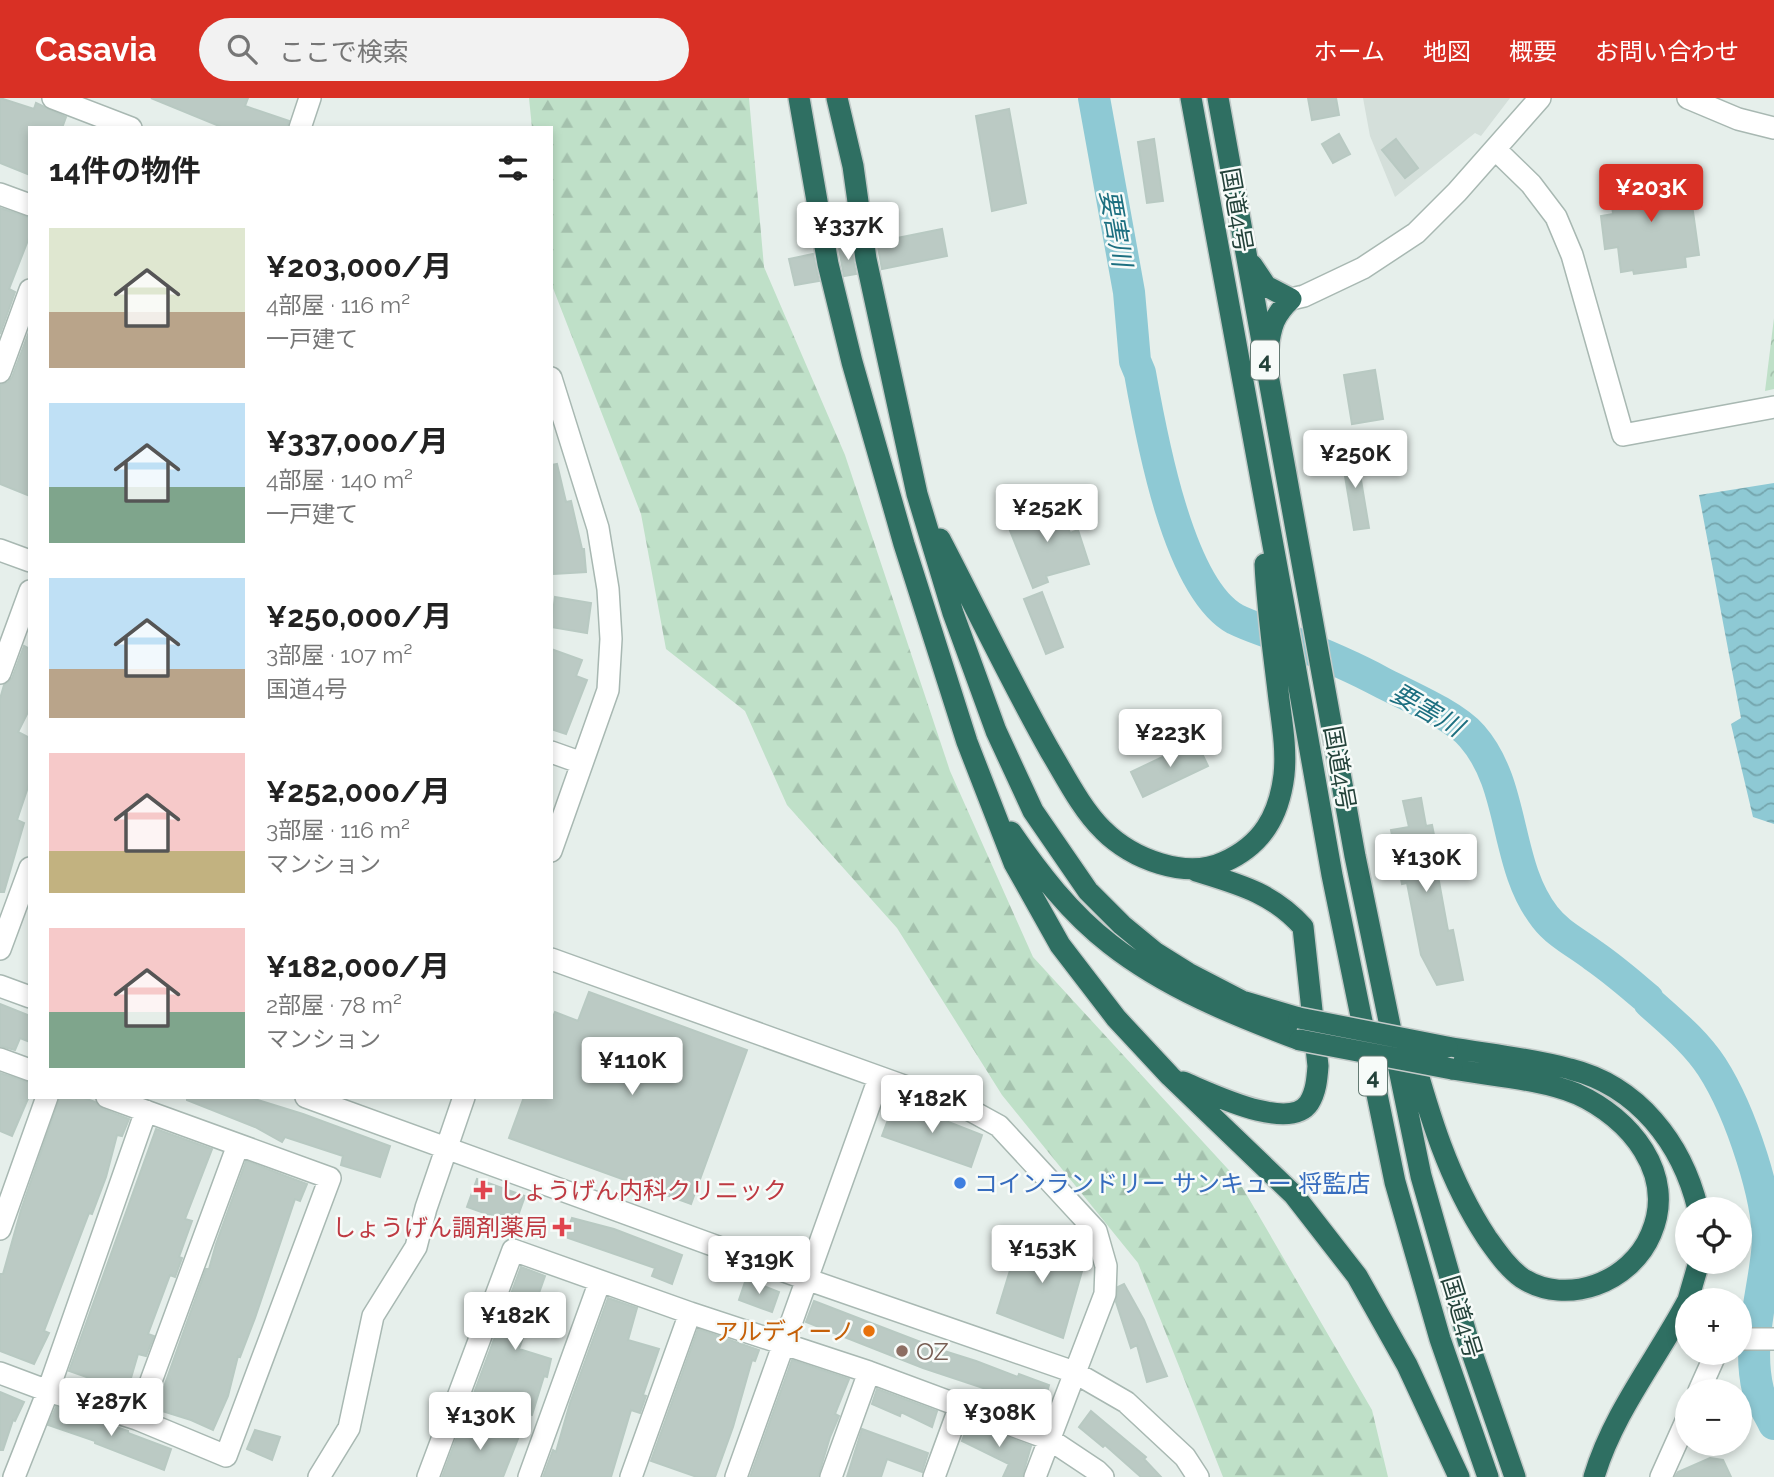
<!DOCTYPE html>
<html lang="ja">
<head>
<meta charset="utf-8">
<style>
	:root { --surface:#fff; --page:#f2f2f2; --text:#222; --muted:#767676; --accent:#d93025 }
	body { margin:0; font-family:Raleway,"Noto Sans JP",sans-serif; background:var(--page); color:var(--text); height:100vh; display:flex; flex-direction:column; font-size:26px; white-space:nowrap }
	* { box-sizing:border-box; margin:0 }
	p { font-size:23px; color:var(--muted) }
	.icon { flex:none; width:38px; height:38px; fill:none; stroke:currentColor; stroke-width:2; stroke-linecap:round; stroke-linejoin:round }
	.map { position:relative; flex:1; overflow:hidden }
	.panel { position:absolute; left:28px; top:28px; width:525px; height:973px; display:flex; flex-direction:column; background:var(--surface); border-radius:0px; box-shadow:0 4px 10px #0003 }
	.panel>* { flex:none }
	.controls { position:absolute; left:1675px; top:1099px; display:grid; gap:14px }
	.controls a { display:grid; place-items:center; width:77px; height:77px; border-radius:50%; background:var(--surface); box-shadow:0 4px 10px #0003; font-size:35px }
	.price { position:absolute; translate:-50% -60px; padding:0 16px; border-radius:7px; background:#fff; color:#222; font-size:23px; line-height:46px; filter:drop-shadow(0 2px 4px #0008) }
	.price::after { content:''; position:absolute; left:50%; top:42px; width:21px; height:16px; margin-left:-10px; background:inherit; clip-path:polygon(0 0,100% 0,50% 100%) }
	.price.on { background:var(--accent); color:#fff }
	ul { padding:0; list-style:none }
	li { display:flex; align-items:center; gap:21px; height:175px; padding:0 21px }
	li span { display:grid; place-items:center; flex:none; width:196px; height:140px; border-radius:0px; color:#555 }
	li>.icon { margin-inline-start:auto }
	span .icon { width:84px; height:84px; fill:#fffc; stroke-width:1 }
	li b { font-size:30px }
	h2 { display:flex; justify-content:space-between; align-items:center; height:84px; padding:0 21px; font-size:30px }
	header { display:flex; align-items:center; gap:42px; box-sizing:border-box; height:98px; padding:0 35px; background:var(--accent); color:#fff }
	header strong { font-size:33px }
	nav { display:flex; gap:38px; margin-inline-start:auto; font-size:24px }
	.search { width:490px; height:63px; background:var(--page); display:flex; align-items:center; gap:18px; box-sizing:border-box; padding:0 24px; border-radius:38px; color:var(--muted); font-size:26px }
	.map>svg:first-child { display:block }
	.built { fill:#d4dfda }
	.forest { fill:url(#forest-firs) }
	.park { fill:url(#park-crowns) }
	.water { fill:url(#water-waves) }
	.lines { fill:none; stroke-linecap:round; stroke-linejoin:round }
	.river { stroke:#8ec9d4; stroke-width:32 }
	.building { fill:#bbcac4; stroke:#b8c9c2; stroke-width:2 }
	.minor-casing { stroke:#a8b8b2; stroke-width:24 }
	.highway-casing { stroke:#c2cac8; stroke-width:24 }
	.minor { stroke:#fff; stroke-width:21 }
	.highway { stroke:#2f6f62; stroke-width:21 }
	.highway-bridge-casing { stroke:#c2cac8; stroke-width:24; stroke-linecap:butt }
	.highway-bridge { stroke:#2f6f62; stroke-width:21 }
	.shop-dot { fill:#3f7fe0; stroke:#f7fbf9; stroke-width:2.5 }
	.health-dot { fill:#e0444e; stroke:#f7fbf9; stroke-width:2.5 }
	.food-dot { fill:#e8710a; stroke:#f7fbf9; stroke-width:2.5 }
	.education-dot { fill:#8d6e63; stroke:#f7fbf9; stroke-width:2.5 }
	.labels { text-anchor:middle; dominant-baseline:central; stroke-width:5; stroke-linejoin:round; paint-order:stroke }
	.shield { fill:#f7fbf9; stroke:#637a73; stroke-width:2 }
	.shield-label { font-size:23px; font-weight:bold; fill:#24423a }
	.street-label { font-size:24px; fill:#24423a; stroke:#f7fbf9 }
	.shop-label { font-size:24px; fill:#366cbe; stroke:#f7fbf9; text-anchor:start }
	.health-label { font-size:24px; fill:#be3a42; stroke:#f7fbf9; text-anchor:start }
	.food-label { font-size:24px; fill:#c56008; stroke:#f7fbf9; text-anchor:end }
	.education-label { font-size:24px; fill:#785e54; stroke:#f7fbf9; text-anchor:start }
	.water-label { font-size:26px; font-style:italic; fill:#1c6f80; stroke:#f7fbf9 }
</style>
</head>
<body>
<header>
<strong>Casavia</strong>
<div class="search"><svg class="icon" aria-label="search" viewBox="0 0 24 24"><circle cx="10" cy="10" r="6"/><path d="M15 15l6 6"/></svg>ここで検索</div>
<nav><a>ホーム</a><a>地図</a><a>概要</a><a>お問い合わせ</a></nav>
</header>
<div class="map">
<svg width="1774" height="1379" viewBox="0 0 1774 1379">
	<defs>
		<pattern id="forest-firs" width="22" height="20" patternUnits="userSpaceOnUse" patternTransform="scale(1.75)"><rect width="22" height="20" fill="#bfe0c8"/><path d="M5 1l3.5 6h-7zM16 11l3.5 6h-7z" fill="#a4c1ad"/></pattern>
		<pattern id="park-crowns" width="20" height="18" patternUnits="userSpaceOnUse" patternTransform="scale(1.75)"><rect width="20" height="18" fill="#bfe0c8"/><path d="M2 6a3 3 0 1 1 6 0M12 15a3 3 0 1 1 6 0" fill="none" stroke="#a4c1ad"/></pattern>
		<pattern id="water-waves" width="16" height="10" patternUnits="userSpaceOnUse" patternTransform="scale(1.75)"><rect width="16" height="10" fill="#8ec9d4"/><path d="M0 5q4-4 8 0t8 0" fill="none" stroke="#74a5ad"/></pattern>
	</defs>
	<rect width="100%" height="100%" fill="#e6efeb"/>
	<path class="built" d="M1363 0H1510L1481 38 1475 35 1395 99 1370 38Z"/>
	<path class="forest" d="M529 0H749L764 169 845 357 950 673 1033 859 1238 1082 1372 1312 1388 1379H1223L1138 1165 1002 997 897 830 787 707 745 613 666 551 641 416 551 185V30H532Z"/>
	<path class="park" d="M1774 220V291L1765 293Z"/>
	<path class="water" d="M1774 385V726L1753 719 1731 626 1741 620 1699 397Z"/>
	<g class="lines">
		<path class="river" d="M1094 0 1129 194 1135 263 1140 275C1151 337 1178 489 1235 521 1251 529 1269 534 1285 541 1318 554 1350 567 1381 584 1406 597 1454 617 1472 638 1516 688 1504 767 1545 819 1558 836 1577 845 1594 858 1613 871 1630 886 1648 901L1649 904C1671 924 1695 943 1712 969 1739 1011 1773 1106 1767 1155 1762 1201 1747 1247 1758 1292 1761 1304 1769 1315 1774 1326"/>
	</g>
	<path class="building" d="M0 0 34 11 36 5 66 19 62 30H30V77L0 65Z
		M151 0H248L245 8 289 23 287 30H224Z
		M1308 0H1336L1339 17 1312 22Z
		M1009 11 1026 105 992 113 976 18Z
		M1339 36 1350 56 1333 65 1322 46Z
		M1154 41 1163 103 1147 105 1138 44Z
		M1396 41 1418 70 1405 80 1382 52Z
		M1673 73 1675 87 1689 85 1699 157 1685 159 1686 169 1634 176 1633 172 1621 174 1618 149 1605 151 1601 118 1613 116 1610 89 1622 88 1621 80Z
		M0 110 30 120V137L9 191 15 194 0 236Z
		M942 131 947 158 882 171 877 144Z
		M851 149 856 176 844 178 839 151Z
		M813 156 819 183 795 187 789 161Z
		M30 231V398L0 386V287L8 284 12 279Z
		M1375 272 1383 321 1352 326 1344 277Z
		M1356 352 1369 430 1354 432 1341 354Z
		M557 366 566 404 571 403 582 451H584L586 474 554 476 551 442V367Z
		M1058 403 1070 435 1078 432 1089 466 1046 478 1048 484 1033 490 1007 425Z
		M1042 494 1063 549 1046 556 1024 501Z
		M555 499 591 505 587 535 551 529Z
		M24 548 30 551V610L18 634 30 640V683L17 722 24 725 4 794H0V601L4 587 12 580Z
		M551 551 582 562 576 578 587 582 566 636 551 631Z
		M1196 643 1208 668 1143 699 1131 674Z
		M1421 700 1426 728 1432 727 1442 777 1438 778 1448 833 1453 832 1463 882 1437 887 1421 857 1407 785 1402 786 1391 732 1409 729 1403 703Z
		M589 894 747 952 691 1106 509 1040 524 999H551V924L555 914 578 923Z
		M0 906 30 918V944L20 940 15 952 0 948Z
		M0 975 30 985V996L12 1038 0 1033Z
		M60 999H81L95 1004 103 1011 129 1021 122 1038 117 1037 106 1079 92 1116 89 1115 44 1233 49 1235 34 1266 0 1253V1176H3L21 1112Z
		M187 999H248L303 1016 390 1048 380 1079 341 1067 343 1058 285 1039 282 1044 255 1029 187 1002Z
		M895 1003 982 1037 971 1069 882 1038Z
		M156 1031 212 1051 185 1121 192 1123 179 1159 182 1160 175 1179 170 1177 148 1236 154 1238 146 1258 138 1256 126 1297 99 1289 101 1284 69 1273Z
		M246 1063 307 1086 300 1103 295 1101 255 1220 240 1259 238 1258 228 1298 213 1332 191 1322 156 1311 206 1171H209L216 1146Z
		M477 1081 525 1098 515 1126 467 1109Z
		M572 1120 614 1131 682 1157 672 1186 652 1178 655 1170 565 1139Z
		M1022 1133 1086 1159 1063 1240 997 1215Z
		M521 1169 545 1178 519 1251 551 1261 547 1279 544 1278 532 1317 474 1295Z
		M746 1181 779 1194 772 1214 739 1202Z
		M1124 1186 1144 1222 1167 1278 1147 1284 1137 1247 1131 1250 1116 1204 1118 1189Z
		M608 1200 637 1210 628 1242 659 1251 643 1297 646 1298 640 1315 631 1312 611 1379H543L553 1352 556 1354 570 1305Z
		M814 1203 923 1245 922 1246 976 1263 1018 1279 1019 1276 1049 1287 1043 1308 1002 1291 1001 1296 923 1270 806 1224Z
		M698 1231 759 1252 755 1263 752 1262 733 1329 715 1379H697L651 1363Z
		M792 1262 849 1281 835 1316 839 1318 830 1339 818 1379H750Z
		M877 1291 937 1313 932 1329 901 1314 900 1318 872 1306Z
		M0 1294 24 1304 15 1323 13 1322 3 1352H0Z
		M56 1309 128 1333V1335L171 1351 164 1372 95 1345V1343L48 1327Z
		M1091 1313 1146 1359 1144 1361 1161 1379H1141L1105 1347 1103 1349 1079 1329Z
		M464 1320 519 1338 503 1379H442Z
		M969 1325 1031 1348 1022 1379H1003L1009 1366 962 1343Z
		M862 1331 928 1355 922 1374 887 1361 881 1379H847Z
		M255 1332 280 1339 272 1362 247 1351Z
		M1710 1360 1723 1362 1731 1379H1675L1678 1374Z"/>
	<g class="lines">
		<g class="minor-casing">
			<path id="minor" d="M53 0 131 30
				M1688 0 1738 21 1774 30
				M300 30 310 0
				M1495 51 1531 86 1556 119 1572 157 1623 337 1774 309
				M0 96 30 107
				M1291 201 1304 198 1363 170 1416 135 1457 94 1540 0
				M0 274 30 192
				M551 280 598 430 608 491 611 541 608 592 551 753
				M0 452 30 463
				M0 575 30 493
				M551 654 582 665
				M0 851 30 770
				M551 861 968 1011 999 1028 1096 1133 1106 1168 1105 1196 1035 1379
				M0 888 30 899
				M0 961 30 972
				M306 999 806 1181 1074 1274 1126 1304 1185 1359 1198 1379
				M0 1131 47 999
				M1740 1241H1774
				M0 1275 48 1293 137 1321 226 1358 330 1080 107 999
				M1699 1293 1716 1255
				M137 1321 238 1047
				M14 1379 48 1293 146 1013
				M319 1379 349 1330 373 1218 416 1149 426 1110 464 999
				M428 1379 513 1152 690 1215 869 1274 1049 1341 1097 1373 1103 1379
				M529 1379 600 1183
				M631 1379 690 1215
				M736 1379 879 980
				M831 1379 869 1274
				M934 1379 960 1308
				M1661 1379 1687 1321"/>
		</g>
		<g class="highway-casing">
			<path id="highway" d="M799 0 828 166 852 264 904 446 967 644 1014 765 1060 847 1116 920 1170 978 1294 1097 1357 1178 1407 1267 1459 1379
				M837 0 853 68 866 161 917 396 953 515 996 633 1033 713 1088 793 1122 827 1156 855 1188 875 1242 903 1299 920
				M1191 0 1295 567 1332 777 1395 1084 1440 1241 1488 1379
				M1218 0 1355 758 1421 1078 1470 1249 1515 1379
				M1252 167 1266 188 1291 201C1274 217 1271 228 1268 251
				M940 441C977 512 1011 584 1050 653 1065 678 1082 712 1103 732 1132 761 1186 782 1224 764 1262 747 1279 718 1284 677 1287 649 1281 620 1278 593 1273 551 1267 509 1265 466
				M1011 734C1039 775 1070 815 1110 846 1166 890 1234 917 1300 942
				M1410 948C1429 1016 1448 1081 1487 1140 1497 1154 1508 1170 1522 1180 1567 1209 1631 1184 1651 1136 1677 1076 1630 1020 1577 996 1541 981 1491 978 1452 971
				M1447 949C1487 956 1530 960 1570 971 1638 988 1682 1045 1698 1111
				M1183 984C1208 994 1289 1035 1309 1005 1316 994 1317 981 1318 968L1303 829C1273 795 1238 786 1196 773
				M1688 1202 1699 1164
				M1594 1379C1613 1315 1656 1262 1687 1204"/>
		</g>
		<use href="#minor" class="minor"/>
		<use href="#highway" class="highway"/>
		<g class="highway-bridge-casing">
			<path id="highway-bridge" d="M1299 920 1447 949
				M1300 942 1452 971"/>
		</g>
		<use href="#highway-bridge" class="highway-bridge"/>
	</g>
	<circle class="shop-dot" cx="960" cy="1085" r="7"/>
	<g class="health-dot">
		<path d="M479.5 1081.5h7v7h7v7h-7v7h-7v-7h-7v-7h7z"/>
		<path d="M558.5 1118.5h7v7h7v7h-7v7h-7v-7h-7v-7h7z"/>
	</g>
	<circle class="food-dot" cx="869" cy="1233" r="7"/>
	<circle class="education-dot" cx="902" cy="1253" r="7"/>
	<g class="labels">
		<g class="shield">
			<rect x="1251" y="242.5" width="28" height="39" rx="5"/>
			<rect x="1359" y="958.5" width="28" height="39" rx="5"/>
		</g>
		<g class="shield-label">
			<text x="1265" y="262">4</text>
			<text x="1373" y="978">4</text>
		</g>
		<g class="street-label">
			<text transform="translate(1237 112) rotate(80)">国道4号</text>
			<text transform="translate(1340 670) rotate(80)">国道4号</text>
			<text transform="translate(1462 1219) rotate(73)">国道4号</text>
		</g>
		<g class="shop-label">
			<text x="974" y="1085">コインランドリー サンキュー 将監店</text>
		</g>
		<g class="health-label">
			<text x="499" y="1092">しょうげん内科クリニック</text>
			<text x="548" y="1129" text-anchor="end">しょうげん調剤薬局</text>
		</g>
		<g class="food-label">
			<text x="855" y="1233">アルディーノ</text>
		</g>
		<g class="education-label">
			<text x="916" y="1253">OZ</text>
		</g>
		<g class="water-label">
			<text transform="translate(1116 130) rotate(80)">要害川</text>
			<text transform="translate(1427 612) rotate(30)">要害川</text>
		</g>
	</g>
</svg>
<div class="controls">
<a><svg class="icon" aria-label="locate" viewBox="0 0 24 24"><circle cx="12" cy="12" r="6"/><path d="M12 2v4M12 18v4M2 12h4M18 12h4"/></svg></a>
<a>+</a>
<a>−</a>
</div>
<b class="price on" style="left:1651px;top:126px">¥203K</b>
<b class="price" style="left:848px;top:164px">¥337K</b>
<b class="price" style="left:1355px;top:392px">¥250K</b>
<b class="price" style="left:1047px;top:446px">¥252K</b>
<b class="price" style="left:1170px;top:671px">¥223K</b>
<b class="price" style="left:1426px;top:796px">¥130K</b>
<b class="price" style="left:632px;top:999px">¥110K</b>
<b class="price" style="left:932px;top:1037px">¥182K</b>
<b class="price" style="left:1042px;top:1187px">¥153K</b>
<b class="price" style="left:759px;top:1198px">¥319K</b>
<b class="price" style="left:515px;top:1254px">¥182K</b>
<b class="price" style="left:111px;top:1340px">¥287K</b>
<b class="price" style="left:999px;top:1351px">¥308K</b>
<b class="price" style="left:480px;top:1354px">¥130K</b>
<section class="panel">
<h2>14件の物件<svg class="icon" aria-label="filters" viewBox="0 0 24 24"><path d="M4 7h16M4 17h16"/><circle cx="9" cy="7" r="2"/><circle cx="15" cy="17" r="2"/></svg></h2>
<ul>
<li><span style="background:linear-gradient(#dfe7d0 60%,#b9a48a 0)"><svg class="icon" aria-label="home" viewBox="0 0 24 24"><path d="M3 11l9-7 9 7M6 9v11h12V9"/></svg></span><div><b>¥203,000/月</b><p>4部屋 · 116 m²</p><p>一戸建て</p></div></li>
<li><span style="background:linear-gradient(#bfe0f5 60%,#7fa58c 0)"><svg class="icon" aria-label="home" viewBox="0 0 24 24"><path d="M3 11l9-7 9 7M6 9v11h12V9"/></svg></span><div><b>¥337,000/月</b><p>4部屋 · 140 m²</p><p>一戸建て</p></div></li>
<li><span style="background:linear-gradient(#bfe0f5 65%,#b9a48a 0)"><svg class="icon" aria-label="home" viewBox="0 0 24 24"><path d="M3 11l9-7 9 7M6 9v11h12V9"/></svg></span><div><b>¥250,000/月</b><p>3部屋 · 107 m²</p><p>国道4号</p></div></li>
<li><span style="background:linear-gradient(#f6c9c9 70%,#c2b280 0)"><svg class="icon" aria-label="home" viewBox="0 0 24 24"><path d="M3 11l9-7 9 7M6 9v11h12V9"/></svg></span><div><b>¥252,000/月</b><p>3部屋 · 116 m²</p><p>マンション</p></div></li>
<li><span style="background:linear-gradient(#f6c9c9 60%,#7fa58c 0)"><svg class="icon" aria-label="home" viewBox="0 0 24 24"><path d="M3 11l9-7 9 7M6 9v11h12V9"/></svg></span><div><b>¥182,000/月</b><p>2部屋 · 78 m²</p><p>マンション</p></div></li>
</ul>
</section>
</div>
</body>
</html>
